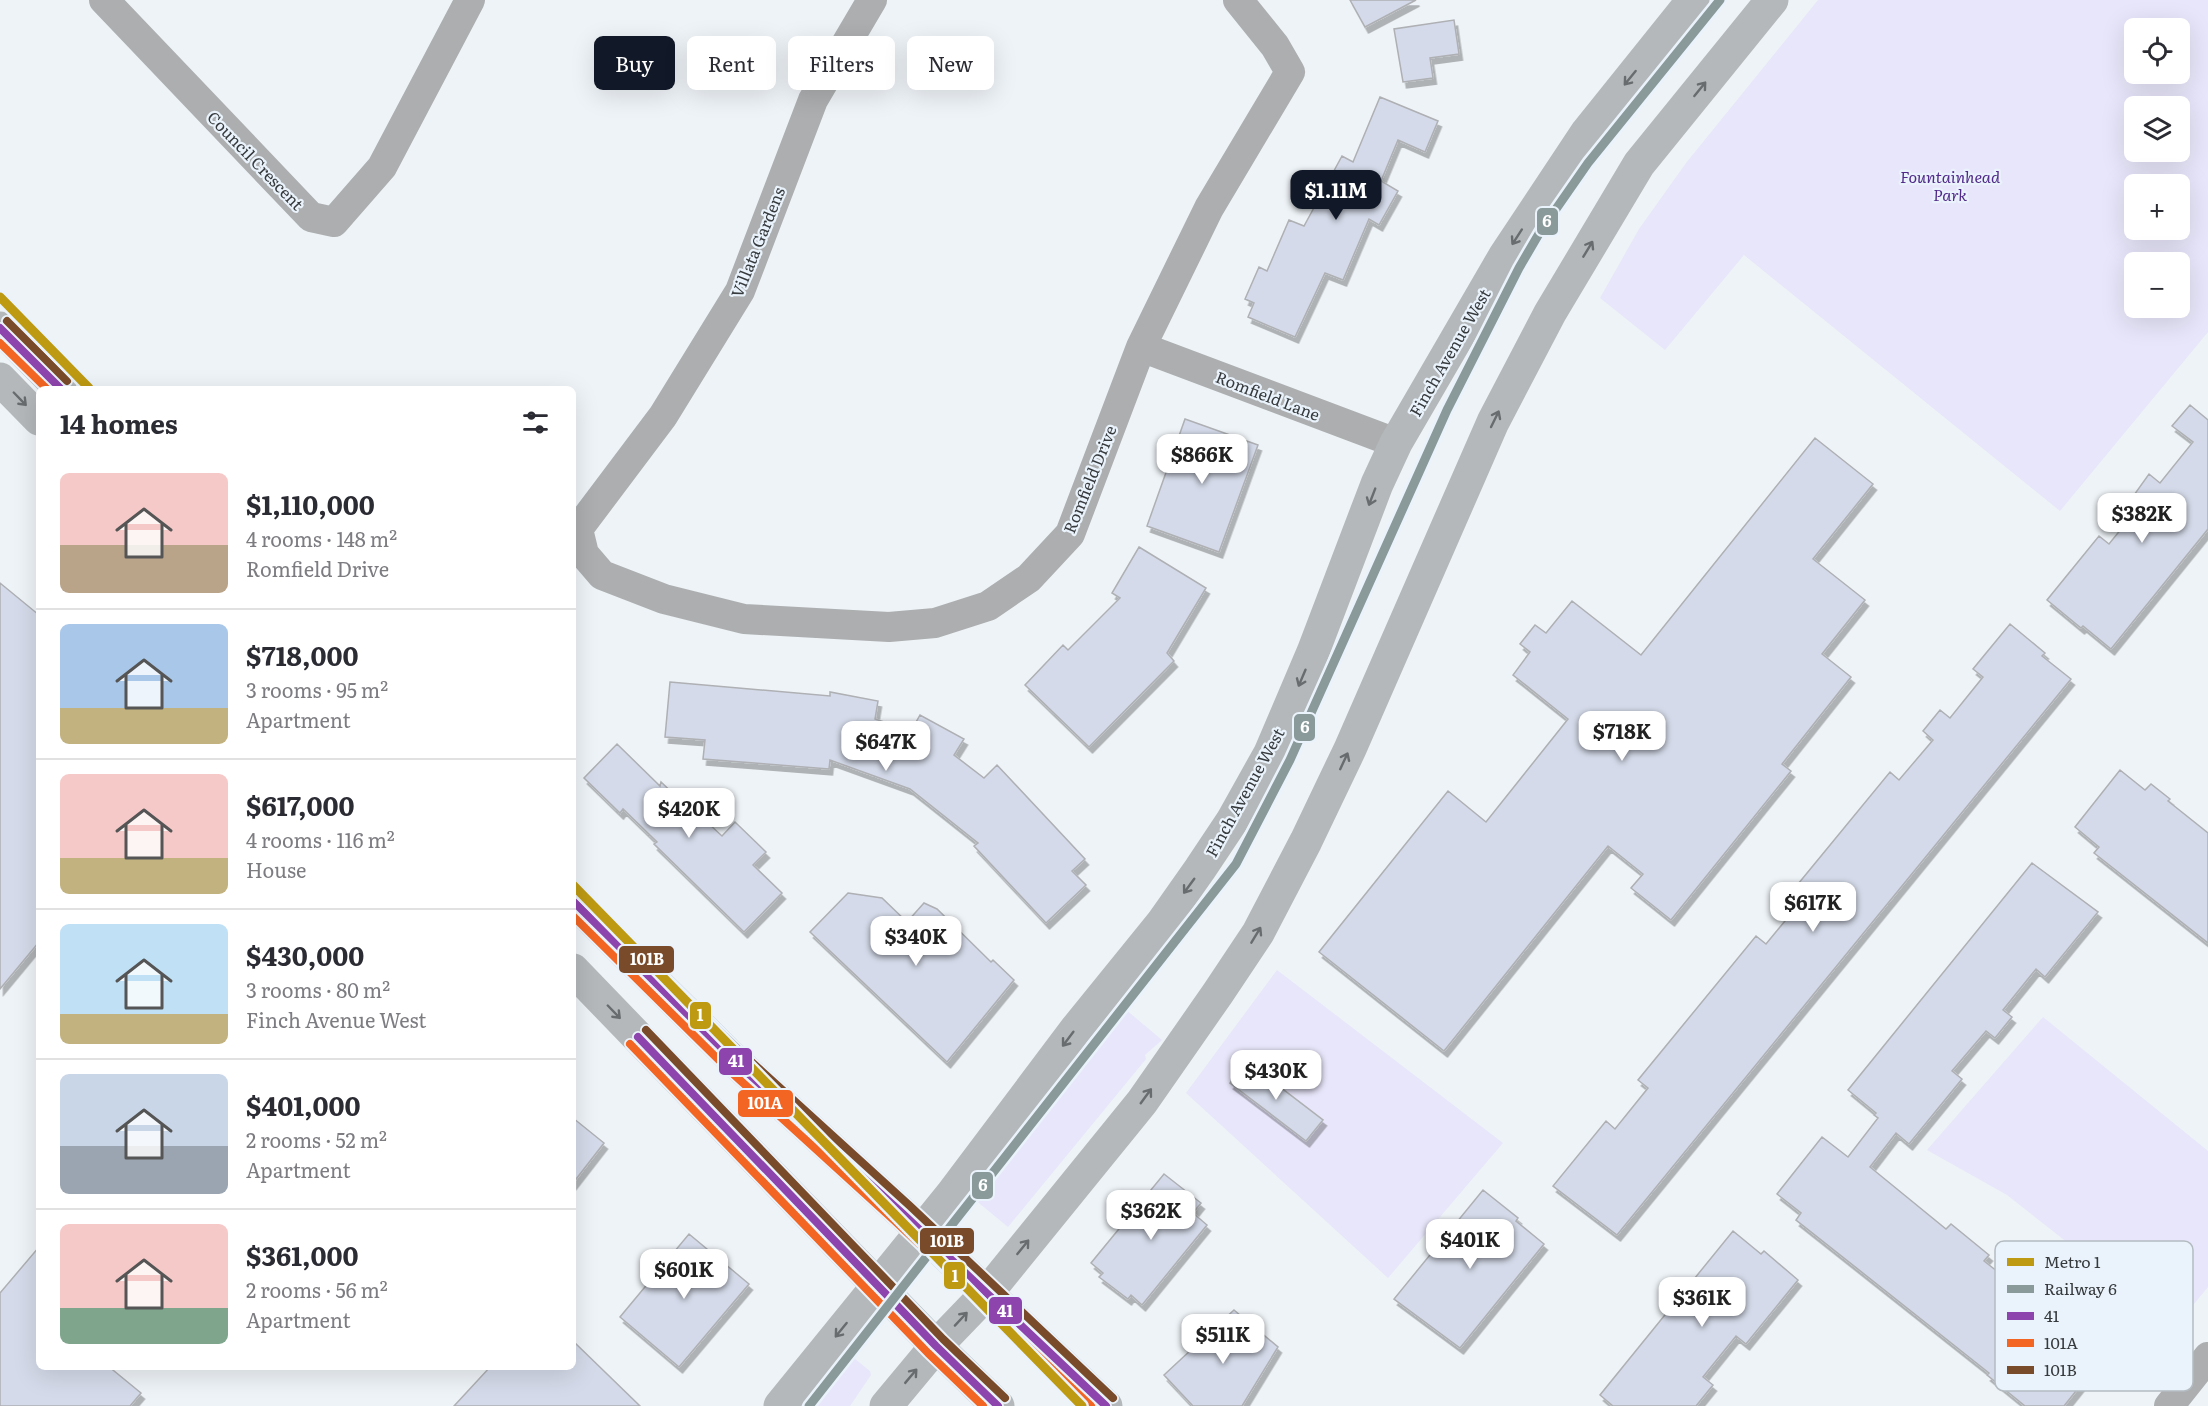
<!DOCTYPE html>
<html lang="en">
<head>
<meta charset="utf-8">
<style>
	:root { --surface:#fff; --page:#f7f7f7; --text:#2b2b33; --muted:#7c7c81; --line:#e1e1e2; --accent:#111827 }
	body { margin:0; font-family:Literata,serif; background:var(--page); color:var(--text); height:100vh; display:flex; flex-direction:column; font-size:22px; white-space:nowrap }
	* { box-sizing:border-box; margin:0 }
	p { font-size:20px; color:var(--muted) }
	.icon { flex:none; width:33px; height:33px; fill:none; stroke:currentColor; stroke-width:2; stroke-linecap:round; stroke-linejoin:round }
	.map { position:relative; flex:1; overflow:hidden }
	.details { position:absolute; left:36px; top:386px; width:540px; height:984px; display:flex; flex-direction:column; background:var(--surface); border-radius:9px; box-shadow:0 6px 24px #0002 }
	.details>* { flex:none }
	.guide { position:absolute; left:594px; top:36px; width:570px; height:54px; display:flex; gap:12px }
	.tools { position:absolute; left:2124px; top:18px; display:grid; gap:12px }
	.tools a { display:grid; place-items:center; width:66px; height:66px; border-radius:9px; background:var(--surface); box-shadow:0 6px 24px #0002; font-size:30px }
	.price { position:absolute; translate:-50% -51px; padding:0 14px; border-radius:12px; background:#fff; color:#222; font-size:20px; line-height:39px; filter:drop-shadow(0 2px 3px #0008) }
	.price::after { content:''; position:absolute; left:50%; top:36px; width:18px; height:14px; margin-left:-9px; background:inherit; clip-path:polygon(0 0,100% 0,50% 100%) }
	.price.selected { background:var(--accent); color:#fff }
	ul { padding:0; list-style:none }
	li { display:flex; align-items:center; gap:18px; height:150px; padding:0 24px }
	li+li { border-top:2px solid var(--line) }
	li span { display:grid; place-items:center; flex:none; width:168px; height:120px; border-radius:9px; color:#555 }
	li>.icon { margin-inline-start:auto }
	span .icon { width:72px; height:72px; fill:#fffc; stroke-width:1 }
	li b { font-size:26px }
	h2 { display:flex; justify-content:space-between; align-items:center; height:72px; padding:0 24px; font-size:26px }
	.chip { padding:0 21px; border-radius:9px; background:var(--surface); box-shadow:0 6px 24px #0002; font-size:21px; line-height:54px }
	.chip.selected { background:var(--accent); color:#fff }
	.map>svg:first-child { display:block }
	.green { fill:#e8e6fa; fill-rule:evenodd }
	.building { fill:#d4dae9; stroke:#aeb0b4; stroke-width:1.5; filter:url(#shadow) }
	.lines { fill:none; stroke-linecap:round; stroke-linejoin:round }
	.minor { stroke:#acaeaf; stroke-width:30 }
	.secondary { stroke:#b4b8ba; stroke-width:33 }
	.bus-1-casing { stroke:#eaf3fb; stroke-width:12 }
	.bus-2-casing { stroke:#eaf3fb; stroke-width:12 }
	.bus-3-casing { stroke:#eaf3fb; stroke-width:12 }
	.bus-1 { stroke:#8e44ad; stroke-width:8 }
	.bus-2 { stroke:#f26522; stroke-width:8 }
	.bus-3 { stroke:#7a4b2a; stroke-width:8 }
	.rail-1-casing { stroke:#eaf3fb; stroke-width:14 }
	.rail-1 { stroke:#8a999a; stroke-width:9 }
	.metro-1-casing { stroke:#eaf3fb; stroke-width:14 }
	.metro-1 { stroke:#be9a12; stroke-width:9 }
	.oneway { stroke:#686c6f }
	.labels { text-anchor:middle; dominant-baseline:central; stroke-width:4.5; stroke-linejoin:round; paint-order:stroke }
	.street-label { font-size:16px; fill:#363a3d; stroke:#eaf3fb }
	.park-label { font-size:16px; font-style:italic; fill:#512a8a; stroke:#eaf3fb }
	.key { fill:#eaf3fb; stroke:#b4bcc2; stroke-width:1.5 }
	.key-label { font-size:16px; fill:#363a3d }
	.line-badge { stroke:#eaf3fb; stroke-width:2 }
	.badge-label { font-size:16px; text-anchor:middle; font-weight:bold; fill:#fff }
</style>
</head>
<body>
<div class="map">
<svg width="2208" height="1406" viewBox="0 0 2208 1406">
	<defs>
		<filter id="shadow"><feDropShadow dx="3.5" dy="6" stdDeviation="0" flood-color="#0004"/></filter>
	</defs>
	<rect width="100%" height="100%" fill="#eef3f7"/>
	<path class="green" d="M1818 0H2208V332L2060 511 1744 255 1665 350 1600 298 1639 229 1686 163ZM2134 28H2180V74H2134ZM2180 106V152H2134V106ZM2134 184H2180V230H2134ZM2180 262V308H2134V262Z
		M1277 970 1503 1143 1388 1278 1186 1093Z
		M1118 1003 1162 1040 1145 1055 1146 1059 1008 1227 968 1194 1113 1005Z
		M2043 1017 2208 1151V1287L2175 1327 2007 1195 1927 1150Z
		M839 1346 870 1371 871 1375 850 1406H788Z"/>
	<path class="building" d="M1350 0H1416L1365 27Z
		M1454 20 1459 54 1430 58 1433 78 1403 82 1394 29Z
		M1380 97 1438 121 1425 152 1398 140 1381 181 1398 191 1379 225 1369 219 1343 280 1325 273 1295 337 1248 317 1254 303 1245 299 1259 267 1267 271 1289 220 1304 226 1342 156 1353 162Z
		M2190 405 2208 420V529L2111 649 2083 626 2081 628 2047 600 2099 536 2109 544 2143 502 2134 495 2149 474 2160 483 2193 442 2172 426Z
		M1185 419 1258 445 1219 552 1147 526Z
		M1815 438 1873 484 1813 559 1865 600 1822 654 1851 677 1782 764 1791 771 1671 920 1631 888 1643 874 1608 846 1444 1051 1319 952 1448 791 1486 822 1568 719 1513 675 1530 652 1520 644 1535 625 1546 633 1572 601 1641 655Z
		M1139 547 1206 588 1167 653 1174 661 1089 747 1025 685 1063 645 1068 650 1120 598 1112 593Z
		M0 583 39 615V942L0 989Z
		M2010 624 2045 653 2042 656 2071 679 1617 1235 1553 1186 1606 1121 1615 1129 1648 1088 1638 1080 1756 936 1766 944 1799 904 1789 895 1890 772 1899 780 1933 740 1923 731 1940 710 1950 718 1983 677 1973 669Z
		M670 682 830 696V692L878 701 875 719 911 731 920 715 964 739 954 755 984 778 997 765 1085 859 1072 871 1086 885 1046 923 974 846 978 843 910 789 830 760 829 769 703 759 705 740 665 737Z
		M617 744 660 786 661 782 706 825 708 823 722 836 735 822 766 852 753 865 782 893 744 932 654 844 657 842 623 809 620 813 584 778Z
		M2120 770 2145 790 2151 784 2170 799 2168 801 2208 833V943L2094 853 2099 847 2075 827Z
		M2032 863 2098 912 2045 977 2036 969 2003 1010 2012 1017 1995 1038 1986 1031 1952 1071 1962 1079 1909 1144 1896 1133 1870 1167 1946 1229 1951 1224 1989 1255 1984 1261 2080 1336 2075 1343 2099 1362 2064 1406H2025L1987 1375 1989 1373 1796 1220 1801 1213 1777 1194 1822 1137 1848 1157 1878 1118 1874 1115 1876 1113 1848 1090Z
		M848 893 882 898 907 922 924 903 937 909 991 962 993 960 1014 980 947 1062 810 932Z
		M1246 1061 1323 1120 1306 1141 1230 1083Z
		M573 1118 604 1143 573 1183Z
		M1164 1174 1201 1203 1193 1213 1207 1225 1142 1305 1131 1295 1128 1299 1099 1277 1103 1273 1091 1263Z
		M1483 1190 1518 1218 1516 1221 1544 1244 1460 1348 1394 1299Z
		M1733 1231 1761 1254 1764 1251 1798 1280 1746 1344 1736 1336 1703 1377 1713 1385 1696 1406H1613L1600 1395Z
		M689 1234 749 1284 679 1367 620 1317Z
		M39 1247V1366H108L141 1393 130 1406H0V1293Z
		M1234 1310 1278 1347 1242 1406H1193L1164 1375Z
		M573 1341 640 1406H454L491 1366H573Z"/>
	<g class="lines">
		<path class="minor" d="M104 0 311 217 334 222 382 167 470 0
			M872 0 813 100 740 291 663 416 578 529 584 554 602 575 664 599 744 619 889 627 935 623 988 606 1029 578 1070 534 1141 347 1209 208 1290 72 1275 46 1238 0
			M1141 347 1396 443
			M2169 1406 2208 1357"/>
		<path class="secondary" d="M0 328 60 388
			M0 379 39 419
			M573 901 738 1064 903 1214 1106 1406
			M573 970 936 1346 998 1406
			M780 1406 952 1194 1076 1029 1162 923 1200 869 1232 821 1270 753 1313 652 1377 484 1396 443 1504 257 1587 132 1693 0
			M886 1406 936 1346 987 1293 1142 1102 1218 993 1258 933 1306 841 1350 749 1493 422 1550 313 1639 164 1772 0"/>
		<g class="bus-1-casing">
			<path id="bus-1" d="M0 328 60 388
				M573 901 738 1064 903 1214 1106 1406
				M638 1037 936 1346 998 1406"/>
		</g>
		<g class="bus-2-casing">
			<path id="bus-2" d="M0 343 46 388
				M573 916 731 1072 896 1222 1091 1406
				M630 1044 928 1353 983 1406"/>
		</g>
		<g class="bus-3-casing">
			<path id="bus-3" d="M7 321 67 381
				M580 894 745 1056 910 1206 1113 1398
				M646 1030 943 1339 1005 1398"/>
		</g>
		<use href="#bus-1" class="bus-1"/>
		<use href="#bus-2" class="bus-2"/>
		<use href="#bus-3" class="bus-3"/>
		<g class="rail-1-casing">
			<path id="rail-1" d="M809 1406 1236 864 1290 760 1447 410 1519 268 1540 232 1588 163 1720 0"/>
		</g>
		<use href="#rail-1" class="rail-1"/>
		<g class="metro-1-casing">
			<path id="metro-1" d="M0 297 89 388
				M573 885 1082 1406"/>
		</g>
		<use href="#metro-1" class="metro-1"/>
	</g>
	<defs><path id="oneway-shaft" d="M-6 0H5M1.5-3L5.5 0L1.5 3" fill="none" stroke-width="1.6" stroke-linecap="round" stroke-linejoin="round" transform="scale(1.5)"/></defs>
	<g class="oneway">
		<use href="#oneway-shaft" transform="translate(1630 78) rotate(129)"/>
		<use href="#oneway-shaft" transform="translate(1700 89) rotate(-51)"/>
		<use href="#oneway-shaft" transform="translate(1517 237) rotate(123)"/>
		<use href="#oneway-shaft" transform="translate(1588 249) rotate(-59)"/>
		<use href="#oneway-shaft" transform="translate(20 399) rotate(46)"/>
		<use href="#oneway-shaft" transform="translate(1495 419) rotate(-64)"/>
		<use href="#oneway-shaft" transform="translate(1372 497) rotate(111)"/>
		<use href="#oneway-shaft" transform="translate(1302 678) rotate(113)"/>
		<use href="#oneway-shaft" transform="translate(1344 761) rotate(-65)"/>
		<use href="#oneway-shaft" transform="translate(1189 886) rotate(126)"/>
		<use href="#oneway-shaft" transform="translate(1256 935) rotate(-59)"/>
		<use href="#oneway-shaft" transform="translate(614 1012) rotate(46)"/>
		<use href="#oneway-shaft" transform="translate(1068 1039) rotate(127)"/>
		<use href="#oneway-shaft" transform="translate(1146 1096) rotate(-54)"/>
		<use href="#oneway-shaft" transform="translate(1023 1247) rotate(-51)"/>
		<use href="#oneway-shaft" transform="translate(961 1319) rotate(-47)"/>
		<use href="#oneway-shaft" transform="translate(841 1330) rotate(129)"/>
		<use href="#oneway-shaft" transform="translate(911 1376) rotate(-50)"/>
	</g>
	<g class="labels">
		<g class="street-label">
			<text transform="translate(256 160) rotate(46)">Council Crescent</text>
			<text transform="translate(757 242) rotate(-68)">Villata Gardens</text>
			<text transform="translate(1449 352) rotate(-60)">Finch Avenue West</text>
			<text transform="translate(1268 395) rotate(21)">Romfield Lane</text>
			<text transform="translate(1089 479) rotate(-68)">Romfield Drive</text>
			<text transform="translate(1244 792) rotate(-61)">Finch Avenue West</text>
		</g>
		<g class="park-label">
			<text x="1950" y="176">Fountainhead<tspan x="1950" dy="18">Park</tspan></text>
		</g>
	</g>
	<rect x="1995" y="1241" width="198" height="150" rx="9" class="key"/>
	<rect x="2007" y="1258" width="27" height="8" fill="#be9a12"/>
	<rect x="2007" y="1285" width="27" height="8" fill="#8a999a"/>
	<rect x="2007" y="1312" width="27" height="8" fill="#8e44ad"/>
	<rect x="2007" y="1339" width="27" height="8" fill="#f26522"/>
	<rect x="2007" y="1366" width="27" height="8" fill="#7a4b2a"/>
	<g class="key-label">
		<text x="2044" y="1268">Metro 1</text>
		<text x="2044" y="1295">Railway 6</text>
		<text x="2044" y="1322">41</text>
		<text x="2044" y="1349">101A</text>
		<text x="2044" y="1376">101B</text>
	</g>
	<g class="line-badge">
		<rect x="1536" y="207" width="23" height="29" rx="6" fill="#8a999a"/>
		<rect x="1293" y="713" width="23" height="29" rx="6" fill="#8a999a"/>
		<rect x="618" y="945" width="57" height="29" rx="6" fill="#7a4b2a"/>
		<rect x="689" y="1001" width="23" height="29" rx="6" fill="#be9a12"/>
		<rect x="718" y="1047" width="35" height="29" rx="6" fill="#8e44ad"/>
		<rect x="737" y="1089" width="57" height="29" rx="6" fill="#f26522"/>
		<rect x="971" y="1171" width="23" height="29" rx="6" fill="#8a999a"/>
		<rect x="919" y="1227" width="56" height="28" rx="6" fill="#7a4b2a"/>
		<rect x="943" y="1261" width="23" height="29" rx="6" fill="#be9a12"/>
		<rect x="988" y="1296" width="35" height="29" rx="6" fill="#8e44ad"/>
	</g>
	<g class="badge-label">
		<text x="1547" y="227">6</text>
		<text x="1305" y="733">6</text>
		<text x="647" y="965">101B</text>
		<text x="700" y="1021">1</text>
		<text x="736" y="1067">41</text>
		<text x="765" y="1109">101A</text>
		<text x="983" y="1191">6</text>
		<text x="947" y="1247">101B</text>
		<text x="955" y="1282">1</text>
		<text x="1005" y="1317">41</text>
	</g>
</svg>
<div class="tools">
<a><svg class="icon" aria-label="locate" viewBox="0 0 24 24"><circle cx="12" cy="12" r="6"/><path d="M12 2v4M12 18v4M2 12h4M18 12h4"/></svg></a>
<a><svg class="icon" aria-label="layers" viewBox="0 0 24 24"><path d="M12 4l9 5-9 5-9-5zM3 14l9 5 9-5"/></svg></a>
<a>+</a>
<a>−</a>
</div>
<b class="price selected" style="left:1336px;top:221px">$1.11M</b>
<b class="price" style="left:1202px;top:485px">$866K</b>
<b class="price" style="left:2142px;top:544px">$382K</b>
<b class="price" style="left:1622px;top:762px">$718K</b>
<b class="price" style="left:886px;top:772px">$647K</b>
<b class="price" style="left:689px;top:839px">$420K</b>
<b class="price" style="left:1813px;top:933px">$617K</b>
<b class="price" style="left:916px;top:967px">$340K</b>
<b class="price" style="left:1276px;top:1101px">$430K</b>
<b class="price" style="left:1151px;top:1241px">$362K</b>
<b class="price" style="left:1470px;top:1270px">$401K</b>
<b class="price" style="left:684px;top:1300px">$601K</b>
<b class="price" style="left:1702px;top:1328px">$361K</b>
<b class="price" style="left:1223px;top:1365px">$511K</b>
<div class="guide">
<a class="chip selected">Buy</a>
<a class="chip">Rent</a>
<a class="chip">Filters</a>
<a class="chip">New</a>
</div>
<section class="details">
<h2>14 homes<svg class="icon" aria-label="filters" viewBox="0 0 24 24"><path d="M4 7h16M4 17h16"/><circle cx="9" cy="7" r="2"/><circle cx="15" cy="17" r="2"/></svg></h2>
<ul>
<li><span style="background:linear-gradient(#f6c9c9 60%,#b9a48a 0)"><svg class="icon" aria-label="home" viewBox="0 0 24 24"><path d="M3 11l9-7 9 7M6 9v11h12V9"/></svg></span><div><b>$1,110,000</b><p>4 rooms · 148 m²</p><p>Romfield Drive</p></div></li>
<li><span style="background:linear-gradient(#a9c7e8 70%,#c2b280 0)"><svg class="icon" aria-label="home" viewBox="0 0 24 24"><path d="M3 11l9-7 9 7M6 9v11h12V9"/></svg></span><div><b>$718,000</b><p>3 rooms · 95 m²</p><p>Apartment</p></div></li>
<li><span style="background:linear-gradient(#f6c9c9 70%,#c2b280 0)"><svg class="icon" aria-label="home" viewBox="0 0 24 24"><path d="M3 11l9-7 9 7M6 9v11h12V9"/></svg></span><div><b>$617,000</b><p>4 rooms · 116 m²</p><p>House</p></div></li>
<li><span style="background:linear-gradient(#bfe0f5 75%,#c2b280 0)"><svg class="icon" aria-label="home" viewBox="0 0 24 24"><path d="M3 11l9-7 9 7M6 9v11h12V9"/></svg></span><div><b>$430,000</b><p>3 rooms · 80 m²</p><p>Finch Avenue West</p></div></li>
<li><span style="background:linear-gradient(#c9d6e8 60%,#9aa5b1 0)"><svg class="icon" aria-label="home" viewBox="0 0 24 24"><path d="M3 11l9-7 9 7M6 9v11h12V9"/></svg></span><div><b>$401,000</b><p>2 rooms · 52 m²</p><p>Apartment</p></div></li>
<li><span style="background:linear-gradient(#f6c9c9 70%,#7fa58c 0)"><svg class="icon" aria-label="home" viewBox="0 0 24 24"><path d="M3 11l9-7 9 7M6 9v11h12V9"/></svg></span><div><b>$361,000</b><p>2 rooms · 56 m²</p><p>Apartment</p></div></li>
</ul>
</section>
</div>
</body>
</html>
